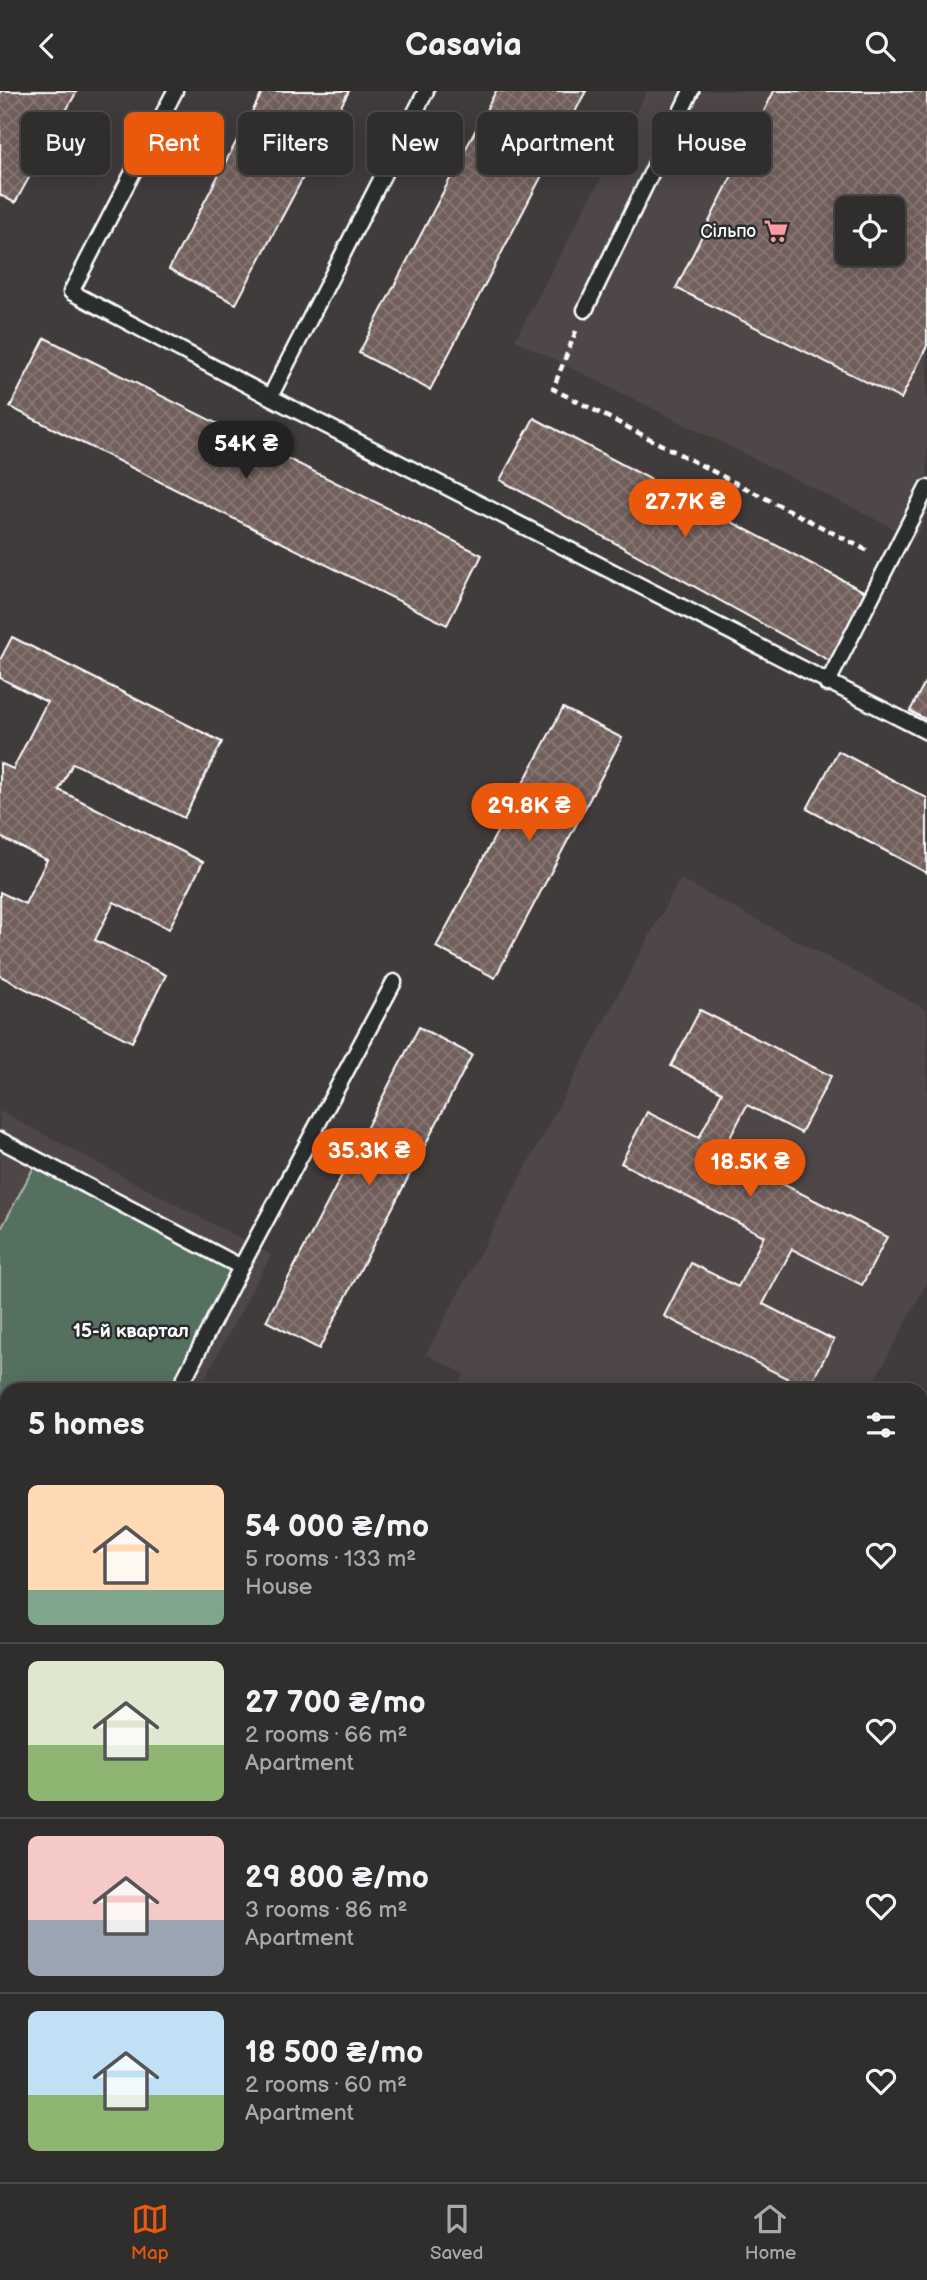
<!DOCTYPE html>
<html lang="en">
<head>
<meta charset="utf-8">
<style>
	:root { --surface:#302d2d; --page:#3c3939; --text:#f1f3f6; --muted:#a8a8aa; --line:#4b4949; --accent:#ea580c }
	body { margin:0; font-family:"Balsamiq Sans",sans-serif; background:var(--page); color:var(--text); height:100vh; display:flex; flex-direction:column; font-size:26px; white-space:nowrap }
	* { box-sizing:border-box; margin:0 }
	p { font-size:23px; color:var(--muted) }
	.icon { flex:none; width:38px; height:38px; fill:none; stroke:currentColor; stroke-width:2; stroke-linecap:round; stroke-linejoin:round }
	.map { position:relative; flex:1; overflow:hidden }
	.side { position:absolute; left:0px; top:1292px; width:928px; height:800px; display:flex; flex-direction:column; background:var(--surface); border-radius:21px 21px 0 0; box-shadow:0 4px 18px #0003,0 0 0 2px var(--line) }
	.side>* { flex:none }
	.guide { position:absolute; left:21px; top:21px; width:886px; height:63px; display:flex; gap:14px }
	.buttons { position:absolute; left:835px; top:105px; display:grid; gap:14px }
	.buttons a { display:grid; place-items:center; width:70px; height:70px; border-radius:10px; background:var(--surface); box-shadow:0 4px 18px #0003,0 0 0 2px var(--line); font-size:35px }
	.price { position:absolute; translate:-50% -60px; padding:0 16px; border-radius:24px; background:var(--accent); color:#fff; font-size:23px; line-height:46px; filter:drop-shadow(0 2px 4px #0008) }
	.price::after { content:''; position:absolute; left:50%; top:42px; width:21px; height:16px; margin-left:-10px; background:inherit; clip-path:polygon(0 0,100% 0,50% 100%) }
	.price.selected { background:#222; color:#fff }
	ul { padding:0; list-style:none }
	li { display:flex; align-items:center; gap:21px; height:175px; padding:0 28px }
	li+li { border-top:2px solid var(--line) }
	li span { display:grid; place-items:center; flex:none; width:196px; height:140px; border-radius:10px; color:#555 }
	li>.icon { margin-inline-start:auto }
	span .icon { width:84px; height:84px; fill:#fffc; stroke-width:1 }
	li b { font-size:30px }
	h2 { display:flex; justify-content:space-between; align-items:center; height:84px; padding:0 28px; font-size:30px }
	.tag { padding:0 24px; border-radius:10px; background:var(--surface); box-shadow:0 4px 18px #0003,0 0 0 2px var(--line); font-size:24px; line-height:63px }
	.tag.selected { background:var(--accent); color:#fff }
	header { display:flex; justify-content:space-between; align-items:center; height:91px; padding:0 28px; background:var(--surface); font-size:32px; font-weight:800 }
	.tabs { display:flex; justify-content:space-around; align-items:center; height:98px; border-top:2px solid var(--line); background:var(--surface); font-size:19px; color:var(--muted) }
	.tabs a { display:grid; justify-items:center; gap:4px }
	.tabs .selected { color:var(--accent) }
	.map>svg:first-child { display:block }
	.built { fill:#4f4646; fill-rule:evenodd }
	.green { fill:#57705e; stroke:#abb8ae; stroke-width:2 }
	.building { fill:url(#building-cross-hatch); stroke:#fff; stroke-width:2; fill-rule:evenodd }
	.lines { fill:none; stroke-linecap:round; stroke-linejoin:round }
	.service-casing { stroke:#fff; stroke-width:19 }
	.path { stroke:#fff; stroke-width:4.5; stroke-dasharray:7 5; stroke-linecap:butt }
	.service { stroke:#2a2d2e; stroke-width:14 }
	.labels { text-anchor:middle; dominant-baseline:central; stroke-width:5; stroke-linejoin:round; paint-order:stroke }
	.poi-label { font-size:18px; fill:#fff; stroke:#2a2d2e; text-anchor:end }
	.neighbourhood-label { font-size:19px; font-weight:bold; fill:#fff; stroke:#2a2d2e }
</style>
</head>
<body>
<header><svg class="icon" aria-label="back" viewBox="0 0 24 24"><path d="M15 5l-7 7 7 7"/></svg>Casavia<svg class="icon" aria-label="search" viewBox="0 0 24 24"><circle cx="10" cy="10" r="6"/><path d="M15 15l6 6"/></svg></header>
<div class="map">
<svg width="927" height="2091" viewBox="0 0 927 2091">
	<defs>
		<pattern id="building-cross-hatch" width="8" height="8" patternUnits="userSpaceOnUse" patternTransform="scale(1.75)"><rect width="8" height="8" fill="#725f5c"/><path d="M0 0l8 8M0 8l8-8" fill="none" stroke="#877774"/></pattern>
	</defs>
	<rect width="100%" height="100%" fill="#403c3c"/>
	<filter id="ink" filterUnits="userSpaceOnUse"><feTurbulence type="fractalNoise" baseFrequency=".0143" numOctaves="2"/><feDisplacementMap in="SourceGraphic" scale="14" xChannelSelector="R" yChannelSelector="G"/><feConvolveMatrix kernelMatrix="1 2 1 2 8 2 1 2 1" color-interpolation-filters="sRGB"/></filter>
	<g filter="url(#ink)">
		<path class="built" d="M647 0H927V424L915 448 515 249ZM847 117H892V163H847Z
			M680 788 927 919V1192L870 1298H456L464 1283 426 1263Z
			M0 1020 271 1164 199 1298H7V1657L0 1670Z"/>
		<path class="green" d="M37 1070 246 1179 183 1298H7V1604L0 1600V1140Z"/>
		<path class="building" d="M0 0H77L15 112 0 104Z
			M263 0H349L236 213 169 178Z
			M496 0H586L430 299 359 262Z
			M774 0H927V255L901 308 676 197ZM847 117H892V163H847Z
			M45 247 482 464 447 534 10 316Z
			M534 327 867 502 830 570 500 389Z
			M12 546 222 651 184 727 73 672 59 699 203 771 169 838 114 811 95 849 166 884 132 951 0 885V801L25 813 47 769 0 746V672L13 678 47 611 0 587V569Z
			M927 587V629L910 620Z
			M563 617 622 647 495 887 436 856Z
			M838 660 927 707V782L807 718Z
			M700 919 831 985 801 1042 747 1014 722 1062 887 1146 862 1194 792 1158 763 1213 834 1249 808 1298 664 1225 691 1172 738 1196 764 1145 621 1072 647 1021 699 1047 722 1001 671 975Z
			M419 936 472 964 319 1258 266 1230Z
			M920 1453 927 1457V1566L920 1578Z
			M7 1777V1971L0 1985V1791Z
			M927 1822V1950L920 1946V1834Z
			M79 2084H159L156 2091H75Z
			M320 2084H410L406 2091H316Z"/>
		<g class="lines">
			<g class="service-casing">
				<path id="service" d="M175 0 71 201 270 306 927 641
					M585 219 691 0
					M270 306 426 0
					M827 593 927 397
					M0 1049 241 1176
					M179 1298 241 1176 394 891
					M920 1383 927 1386
					M0 1657 7 1643
					M920 1686 927 1673
					M243 2091 246 2084"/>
			</g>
			<path class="path" d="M576 240 553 298 870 461"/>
			<use href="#service" class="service"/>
		</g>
	</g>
	<defs>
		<g id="supermarket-bare" transform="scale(1.89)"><path d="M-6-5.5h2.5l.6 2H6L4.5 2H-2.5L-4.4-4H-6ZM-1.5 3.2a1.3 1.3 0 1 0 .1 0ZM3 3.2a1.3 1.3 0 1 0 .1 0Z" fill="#ff9aa2" stroke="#2a2d2e" stroke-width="2.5" paint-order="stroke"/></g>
	</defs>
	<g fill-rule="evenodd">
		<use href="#supermarket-bare" x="776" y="140"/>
	</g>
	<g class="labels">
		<g class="poi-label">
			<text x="756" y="140">Сільпо</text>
		</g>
		<g class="neighbourhood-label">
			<text x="131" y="1240">15-й квартал</text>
		</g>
	</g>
</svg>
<div class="buttons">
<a><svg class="icon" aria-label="locate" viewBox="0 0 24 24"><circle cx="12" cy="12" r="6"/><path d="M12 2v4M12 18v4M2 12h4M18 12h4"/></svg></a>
</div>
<b class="price selected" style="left:246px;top:390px">54K ₴</b>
<b class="price" style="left:685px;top:448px">27.7K ₴</b>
<b class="price" style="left:529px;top:752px">29.8K ₴</b>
<b class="price" style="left:369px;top:1097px">35.3K ₴</b>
<b class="price" style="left:750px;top:1108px">18.5K ₴</b>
<div class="guide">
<a class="tag">Buy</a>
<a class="tag selected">Rent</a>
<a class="tag">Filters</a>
<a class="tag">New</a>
<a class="tag">Apartment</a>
<a class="tag">House</a>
</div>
<section class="side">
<h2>5 homes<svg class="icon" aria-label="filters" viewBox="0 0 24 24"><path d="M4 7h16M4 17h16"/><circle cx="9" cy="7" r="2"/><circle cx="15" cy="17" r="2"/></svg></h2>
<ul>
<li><span style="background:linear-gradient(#ffd9b3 75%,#7fa58c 0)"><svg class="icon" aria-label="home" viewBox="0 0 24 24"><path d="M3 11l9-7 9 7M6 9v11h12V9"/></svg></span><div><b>54 000 ₴/mo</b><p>5 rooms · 133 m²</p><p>House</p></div><svg class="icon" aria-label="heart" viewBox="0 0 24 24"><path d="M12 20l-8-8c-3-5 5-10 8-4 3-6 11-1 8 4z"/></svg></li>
<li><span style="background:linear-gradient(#dfe7d0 60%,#8fb573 0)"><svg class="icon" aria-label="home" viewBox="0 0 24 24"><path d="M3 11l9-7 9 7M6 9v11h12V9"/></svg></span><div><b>27 700 ₴/mo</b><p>2 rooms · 66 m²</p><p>Apartment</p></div><svg class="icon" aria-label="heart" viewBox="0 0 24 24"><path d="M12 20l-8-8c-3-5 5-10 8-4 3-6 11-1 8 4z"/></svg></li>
<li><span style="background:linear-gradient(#f6c9c9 60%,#9aa5b1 0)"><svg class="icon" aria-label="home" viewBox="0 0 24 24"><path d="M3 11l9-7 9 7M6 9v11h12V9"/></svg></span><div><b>29 800 ₴/mo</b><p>3 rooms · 86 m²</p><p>Apartment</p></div><svg class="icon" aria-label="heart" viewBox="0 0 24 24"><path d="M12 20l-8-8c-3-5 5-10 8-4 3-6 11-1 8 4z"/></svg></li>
<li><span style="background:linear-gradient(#bfe0f5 60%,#8fb573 0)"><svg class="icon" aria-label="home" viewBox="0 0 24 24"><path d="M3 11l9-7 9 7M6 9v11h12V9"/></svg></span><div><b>18 500 ₴/mo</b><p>2 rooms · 60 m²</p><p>Apartment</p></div><svg class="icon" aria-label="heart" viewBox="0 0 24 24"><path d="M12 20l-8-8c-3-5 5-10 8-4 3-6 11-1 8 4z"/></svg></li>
</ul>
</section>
</div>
<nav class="tabs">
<a class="selected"><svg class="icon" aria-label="map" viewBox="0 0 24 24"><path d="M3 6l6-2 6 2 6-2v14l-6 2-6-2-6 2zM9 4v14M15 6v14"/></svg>Map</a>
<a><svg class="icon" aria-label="saved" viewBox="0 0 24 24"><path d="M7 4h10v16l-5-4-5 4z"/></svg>Saved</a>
<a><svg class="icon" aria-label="home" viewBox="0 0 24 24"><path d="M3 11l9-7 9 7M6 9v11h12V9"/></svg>Home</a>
</nav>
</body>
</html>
